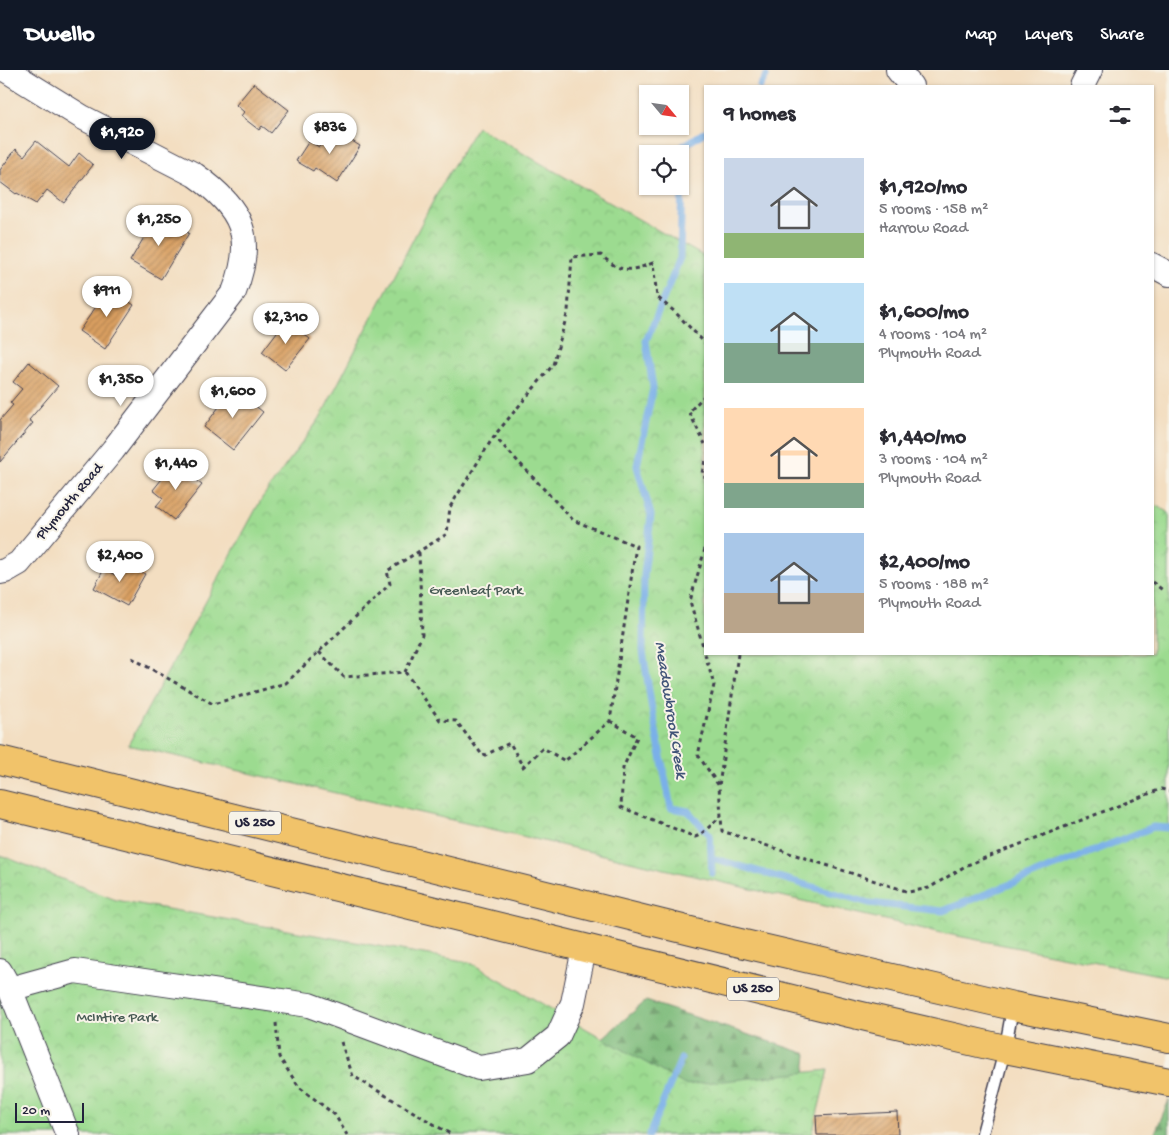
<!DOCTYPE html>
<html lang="en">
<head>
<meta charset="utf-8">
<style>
	:root { --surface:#fff; --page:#f7f7f7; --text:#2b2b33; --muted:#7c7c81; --accent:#111827 }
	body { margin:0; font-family:"Gochi Hand",sans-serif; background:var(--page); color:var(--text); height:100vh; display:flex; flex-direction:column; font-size:19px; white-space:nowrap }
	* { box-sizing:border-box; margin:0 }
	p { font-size:16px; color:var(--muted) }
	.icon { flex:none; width:28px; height:28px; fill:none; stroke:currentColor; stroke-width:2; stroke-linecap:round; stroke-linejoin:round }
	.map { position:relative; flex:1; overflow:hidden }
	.details { position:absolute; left:704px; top:15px; width:450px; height:570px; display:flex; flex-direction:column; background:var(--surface); border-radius:0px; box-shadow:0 1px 4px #0004 }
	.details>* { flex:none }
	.needle { width:32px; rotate:119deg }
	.buttons { position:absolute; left:639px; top:15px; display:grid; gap:10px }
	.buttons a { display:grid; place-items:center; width:50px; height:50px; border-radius:0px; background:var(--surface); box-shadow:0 1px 4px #0004; font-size:25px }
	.scale { position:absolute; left:15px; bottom:12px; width:69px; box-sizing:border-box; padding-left:5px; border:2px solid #22223b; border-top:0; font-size:14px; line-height:18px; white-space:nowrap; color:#22223b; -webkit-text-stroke:4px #f7f3e8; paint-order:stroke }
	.price { position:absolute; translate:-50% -42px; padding:0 11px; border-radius:18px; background:#fff; color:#222; font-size:16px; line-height:32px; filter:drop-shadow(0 1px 2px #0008) }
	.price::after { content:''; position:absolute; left:50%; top:30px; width:15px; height:11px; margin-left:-8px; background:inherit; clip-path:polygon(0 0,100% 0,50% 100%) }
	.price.current { background:var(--accent); color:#fff }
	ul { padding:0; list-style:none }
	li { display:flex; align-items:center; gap:15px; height:125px; padding:0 20px }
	li span { display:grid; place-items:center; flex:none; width:140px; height:100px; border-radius:0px; color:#555 }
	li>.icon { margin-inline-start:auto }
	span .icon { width:60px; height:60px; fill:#fffc; stroke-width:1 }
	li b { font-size:21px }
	h2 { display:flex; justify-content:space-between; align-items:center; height:60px; padding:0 20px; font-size:21px }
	header { display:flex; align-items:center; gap:30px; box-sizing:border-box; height:70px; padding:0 25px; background:var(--accent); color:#fff }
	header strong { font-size:24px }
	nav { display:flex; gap:28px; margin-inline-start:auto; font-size:18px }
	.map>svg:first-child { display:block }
	.forest { fill:url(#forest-firs); stroke:#506e5a }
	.park { fill:url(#park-crowns); stroke:#5f7e66 }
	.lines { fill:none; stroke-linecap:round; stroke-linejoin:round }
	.stream { stroke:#7ab0e8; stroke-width:7 }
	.building { fill:url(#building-hatch) }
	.lane-casing { stroke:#413e4f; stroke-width:14 }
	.street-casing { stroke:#413e4f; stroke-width:26 }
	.highway-casing { stroke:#413e4f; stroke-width:30 }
	.path { stroke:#413e4f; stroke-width:3; stroke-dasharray:4 4; stroke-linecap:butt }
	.lane { stroke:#fff; stroke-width:11 }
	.street { stroke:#fff; stroke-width:24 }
	.highway { stroke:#f1c36a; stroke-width:28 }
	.labels { text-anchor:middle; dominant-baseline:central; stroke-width:4; stroke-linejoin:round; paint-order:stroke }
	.shield { fill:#f7f3e8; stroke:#62616f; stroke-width:1 }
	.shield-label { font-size:14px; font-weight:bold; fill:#22223b }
	.street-label { font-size:15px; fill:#22223b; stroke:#f7f3e8 }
	.park-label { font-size:15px; fill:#475a54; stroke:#f7f3e8 }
	.water-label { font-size:16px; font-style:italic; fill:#415478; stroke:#f7f3e8 }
</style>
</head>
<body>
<header>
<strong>Dwello</strong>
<nav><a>Map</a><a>Layers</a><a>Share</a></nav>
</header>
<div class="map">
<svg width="1169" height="1065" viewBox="0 0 1169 1065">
	<defs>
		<pattern id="forest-firs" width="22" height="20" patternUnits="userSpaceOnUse" patternTransform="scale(1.25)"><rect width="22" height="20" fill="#7dbb7a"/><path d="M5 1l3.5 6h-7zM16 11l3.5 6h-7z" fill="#669865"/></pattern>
		<pattern id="park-crowns" width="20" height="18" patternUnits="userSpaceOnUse" patternTransform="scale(1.25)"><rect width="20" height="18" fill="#9cdb90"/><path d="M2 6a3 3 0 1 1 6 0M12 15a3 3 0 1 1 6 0" fill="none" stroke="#86bc7d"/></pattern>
		<pattern id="building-hatch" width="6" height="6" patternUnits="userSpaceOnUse" patternTransform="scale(1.25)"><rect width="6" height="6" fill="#d99f60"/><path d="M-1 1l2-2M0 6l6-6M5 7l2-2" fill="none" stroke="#b08150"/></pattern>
	</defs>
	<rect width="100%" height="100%" fill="#f7f3e8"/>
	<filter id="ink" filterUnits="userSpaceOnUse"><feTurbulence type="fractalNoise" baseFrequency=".02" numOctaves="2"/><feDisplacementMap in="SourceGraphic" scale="10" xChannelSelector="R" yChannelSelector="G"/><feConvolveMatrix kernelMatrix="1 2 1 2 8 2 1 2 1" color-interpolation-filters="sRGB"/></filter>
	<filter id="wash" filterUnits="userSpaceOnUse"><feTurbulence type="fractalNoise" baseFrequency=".0096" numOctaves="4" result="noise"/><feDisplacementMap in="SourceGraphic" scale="20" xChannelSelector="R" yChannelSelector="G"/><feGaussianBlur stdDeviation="1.12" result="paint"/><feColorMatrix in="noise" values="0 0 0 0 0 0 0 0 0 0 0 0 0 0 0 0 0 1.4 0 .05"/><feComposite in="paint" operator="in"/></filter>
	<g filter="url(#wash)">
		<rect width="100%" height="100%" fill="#f3dec1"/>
		<path class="forest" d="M646 931 807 984 799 1065H343L592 977Z
			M1169 1030V1065H1154Z"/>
		<path class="park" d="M477 57 705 187V584H1152L1153 434 1169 443V907L937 862 128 675 262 428 320 348 442 114Z
			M0 785 116 830 469 892 685 1015 828 1000 812 1065H0Z"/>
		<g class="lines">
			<path class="stream" d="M760 16 766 6
				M705 62 683 76 680 188 646 271 653 318 637 396 651 445 644 505 643 581 652 640 671 738 688 741 710 765 712 803
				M712 788 869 833 943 841 1153 757 1169 758
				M649 1065 681 989"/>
		</g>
		<g id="blocks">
			<path class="building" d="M254 13 289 40 271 63 262 56 259 60 241 46 244 42 236 35Z
				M331 58 360 76 337 113 315 98 313 101 296 91 309 71 319 77Z
				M36 71 69 97 79 83 93 95 64 133 47 120 36 134 17 123 16 124 0 112V100L16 79 24 86Z
				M158 144 189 163 161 209 130 191Z
				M109 218 134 235 105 279 79 261Z
				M286 250 310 269 285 300 262 282Z
				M29 292 58 316 29 350 33 353 0 392V350L13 335 10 333 22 319 13 312Z
				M233 318 263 342 233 380 204 357Z
				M174 394 202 415 174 450 156 436 163 428 153 420Z
				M122 492 145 504 127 536 94 518 104 499 115 505Z
				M897 1042 898 1065H817L816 1046Z"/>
		</g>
	</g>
	<g filter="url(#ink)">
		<use href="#blocks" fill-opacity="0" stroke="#413e4f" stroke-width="1"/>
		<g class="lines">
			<g class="lane-casing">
				<path id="lane" d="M982 1065 1005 979 1013 936"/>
			</g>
			<g class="street-casing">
				<path id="street" d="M898 0 911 16
					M1082 16 1090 0
					M1152 195 1169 204
					M0 502 5 501 19 493 113 380 234 222C256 167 242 138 195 105L82 47 6 0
					M0 901 10 919 68 1065
					M10 919 75 901 309 935 479 998 528 990 558 966 573 933 584 879"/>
			</g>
			<g class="highway-casing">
				<path id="highway" d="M0 690 723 869 1013 936 1169 968
					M0 734 849 943 1005 979 1169 1012"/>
			</g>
			<path class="path" d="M705 325 689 342 705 374
				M705 391 702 403 705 407
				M705 479 690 531 705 583
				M1152 512 1164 521
				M319 582 344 607 405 602 422 565 419 482
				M705 584 714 615 698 685 719 716
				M738 584 719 716 722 761 909 822 929 818 967 795 1161 719 1169 721
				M132 588 213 634 286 613 390 514 387 501 447 464 450 437 494 366 553 295 568 241 572 187 601 185C621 203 628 202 653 193L657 227 675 242 705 273
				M405 602 440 650 456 651 483 686 510 673 523 697 543 678 565 691 610 651 636 476 573 450 494 366
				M610 651 637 667 623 698 621 737 695 767C701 766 715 751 721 746
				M276 953 279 987 299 1017 335 1045 347 1065
				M341 972 353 1006 452 1065"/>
			<use href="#lane" class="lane"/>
			<use href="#street" class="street"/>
			<use href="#highway" class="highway"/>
		</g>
	</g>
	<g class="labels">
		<g class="shield">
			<rect x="229" y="741.5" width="52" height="23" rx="4"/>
			<rect x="727" y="907.5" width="52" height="23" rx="4"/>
		</g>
		<g class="shield-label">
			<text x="255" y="753">US 250</text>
			<text x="753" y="919">US 250</text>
		</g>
		<g class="street-label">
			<text transform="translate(70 432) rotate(-50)">Plymouth Road</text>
		</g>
		<g class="park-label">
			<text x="476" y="521">Greenleaf Park</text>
			<text x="117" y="948">McIntire Park</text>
		</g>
		<g class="water-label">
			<text transform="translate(669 640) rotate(81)">Meadowbrook Creek</text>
		</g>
	</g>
</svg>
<div class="buttons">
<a><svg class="needle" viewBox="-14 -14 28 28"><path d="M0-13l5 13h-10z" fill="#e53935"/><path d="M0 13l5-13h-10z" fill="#7c7c81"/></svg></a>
<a><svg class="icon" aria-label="locate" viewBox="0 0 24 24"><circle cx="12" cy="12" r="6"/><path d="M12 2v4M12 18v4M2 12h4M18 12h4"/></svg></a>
</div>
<div class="scale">20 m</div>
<b class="price" style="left:330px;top:85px">$836</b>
<b class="price current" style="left:122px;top:90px">$1,920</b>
<b class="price" style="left:159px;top:177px">$1,250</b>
<b class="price" style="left:107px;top:248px">$911</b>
<b class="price" style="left:286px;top:275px">$2,310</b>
<b class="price" style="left:121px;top:337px">$1,350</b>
<b class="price" style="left:233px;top:349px">$1,600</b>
<b class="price" style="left:176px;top:421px">$1,440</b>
<b class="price" style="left:120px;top:513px">$2,400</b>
<section class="details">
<h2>9 homes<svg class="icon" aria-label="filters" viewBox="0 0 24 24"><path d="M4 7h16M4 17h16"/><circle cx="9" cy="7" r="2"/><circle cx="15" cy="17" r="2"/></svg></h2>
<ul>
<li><span style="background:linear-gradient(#c9d6e8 75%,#8fb573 0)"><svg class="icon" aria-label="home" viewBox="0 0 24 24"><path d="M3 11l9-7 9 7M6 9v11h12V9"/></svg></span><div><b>$1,920/mo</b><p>5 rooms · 158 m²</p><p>Harrow Road</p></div></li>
<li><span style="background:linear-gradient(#bfe0f5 60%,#7fa58c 0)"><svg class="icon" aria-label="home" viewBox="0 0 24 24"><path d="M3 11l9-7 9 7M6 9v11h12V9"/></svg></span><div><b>$1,600/mo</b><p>4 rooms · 104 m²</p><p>Plymouth Road</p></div></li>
<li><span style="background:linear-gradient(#ffd9b3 75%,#7fa58c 0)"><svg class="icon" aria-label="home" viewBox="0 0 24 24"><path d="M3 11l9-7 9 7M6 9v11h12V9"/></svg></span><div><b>$1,440/mo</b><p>3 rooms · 104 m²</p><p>Plymouth Road</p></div></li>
<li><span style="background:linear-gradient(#a9c7e8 60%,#b9a48a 0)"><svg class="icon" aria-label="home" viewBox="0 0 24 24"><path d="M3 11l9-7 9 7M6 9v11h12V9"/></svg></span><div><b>$2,400/mo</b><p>5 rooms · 188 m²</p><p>Plymouth Road</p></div></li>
</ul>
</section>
</div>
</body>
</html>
